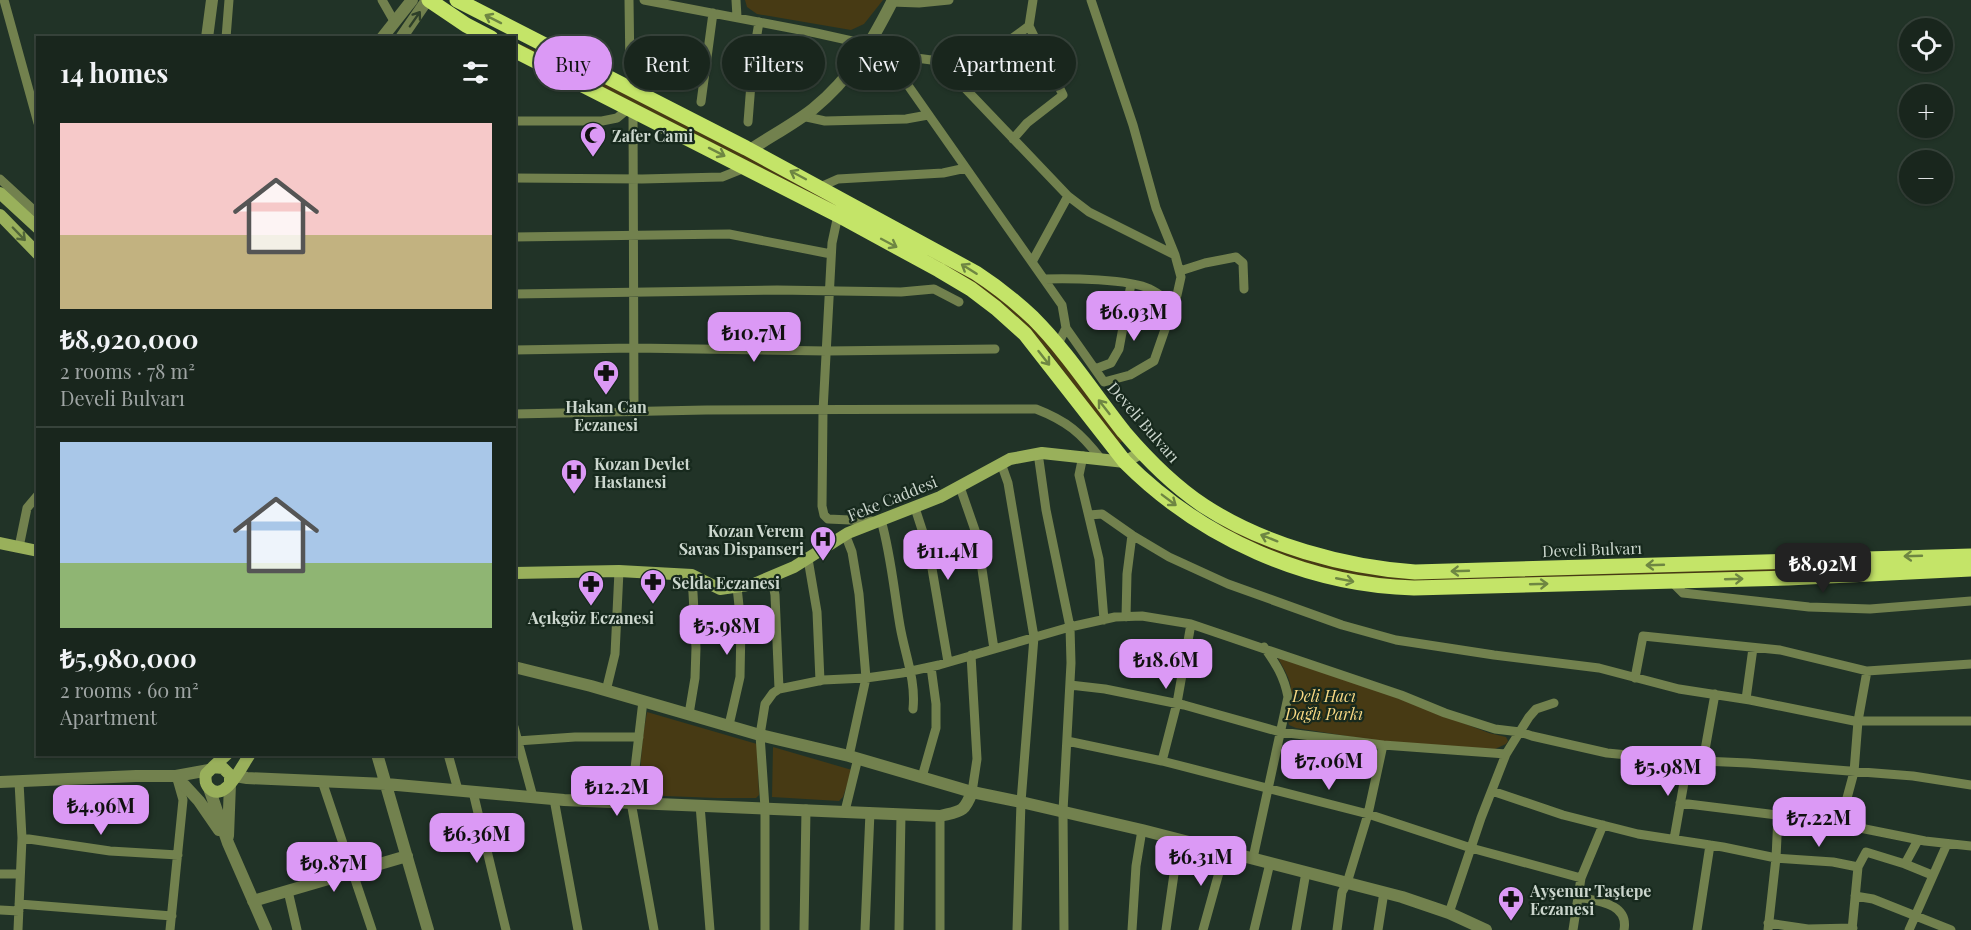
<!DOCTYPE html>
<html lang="en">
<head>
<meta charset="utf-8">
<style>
	:root { --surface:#19261d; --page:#26322a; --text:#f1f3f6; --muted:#9fa5a4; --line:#37433b; --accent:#db99f5 }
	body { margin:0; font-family:"Playfair Display",serif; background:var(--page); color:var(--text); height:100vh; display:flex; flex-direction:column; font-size:22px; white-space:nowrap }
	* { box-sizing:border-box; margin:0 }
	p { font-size:20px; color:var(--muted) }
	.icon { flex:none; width:33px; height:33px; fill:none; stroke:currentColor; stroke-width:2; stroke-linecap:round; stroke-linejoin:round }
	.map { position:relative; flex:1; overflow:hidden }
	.sheet { position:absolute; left:36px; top:36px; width:480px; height:720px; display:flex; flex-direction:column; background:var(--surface); border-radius:0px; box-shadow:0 2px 4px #0004,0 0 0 2px var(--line) }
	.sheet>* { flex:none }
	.banner { position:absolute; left:534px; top:36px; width:570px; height:54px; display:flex; gap:12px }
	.buttons { position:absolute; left:1899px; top:18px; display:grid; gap:12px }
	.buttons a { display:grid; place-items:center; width:54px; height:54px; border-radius:50%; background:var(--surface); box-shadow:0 2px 4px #0004,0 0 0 2px var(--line); font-size:30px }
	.price { position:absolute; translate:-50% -51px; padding:0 14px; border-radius:12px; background:var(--accent); color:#111; font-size:20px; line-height:39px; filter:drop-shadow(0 2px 3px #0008) }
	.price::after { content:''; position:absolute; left:50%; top:36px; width:18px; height:14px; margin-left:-9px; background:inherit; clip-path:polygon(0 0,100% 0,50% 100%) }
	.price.active { background:#222; color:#fff }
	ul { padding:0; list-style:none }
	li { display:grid; align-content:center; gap:12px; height:318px; padding:0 24px }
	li+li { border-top:2px solid var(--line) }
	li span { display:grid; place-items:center; height:186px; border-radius:0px; color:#555 }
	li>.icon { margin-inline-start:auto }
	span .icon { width:108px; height:108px; fill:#fffc; stroke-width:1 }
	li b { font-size:26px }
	h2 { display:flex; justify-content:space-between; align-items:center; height:72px; padding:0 24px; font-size:26px }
	.tag { padding:0 21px; border-radius:27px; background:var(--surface); box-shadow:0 2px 4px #0004,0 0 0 2px var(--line); font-size:21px; line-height:54px }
	.tag.active { background:var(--accent); color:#111 }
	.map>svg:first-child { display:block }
	.green { fill:#473a14 }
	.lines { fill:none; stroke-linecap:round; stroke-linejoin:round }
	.minor { stroke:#72814e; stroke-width:9 }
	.tertiary { stroke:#72814e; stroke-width:12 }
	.secondary { stroke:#99b05b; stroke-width:12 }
	.trunk { stroke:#c4e468; stroke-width:15 }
	.oneway { stroke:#2e3f29 }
	.oneway2 { stroke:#6e8642 }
	.oneway3 { stroke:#526639 }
	.labels { text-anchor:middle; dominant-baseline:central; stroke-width:4.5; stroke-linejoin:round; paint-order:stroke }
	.poi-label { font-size:16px; font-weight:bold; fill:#cbd6cd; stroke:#17291d; text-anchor:start }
	.street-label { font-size:16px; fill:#cbd6cd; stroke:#17291d }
	.park-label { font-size:16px; font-style:italic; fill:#f8d984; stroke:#17291d }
</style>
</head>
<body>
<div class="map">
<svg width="1971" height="930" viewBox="0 0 1971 930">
	<rect width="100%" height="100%" fill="#213327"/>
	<path class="green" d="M745 0H883L864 24 851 30 757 14 747 7Z
		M514 42 554 58 721 141 978 280 1040 332 1123 441 1118 444 1050 353 1028 329 722 148Z
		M1215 522 1242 534 1369 573 1818 565 1971 564C1836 569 1701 575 1567 578 1497 580 1422 587 1353 575 1305 567 1255 548 1215 522Z
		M1278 658 1371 688 1489 733 1506 737 1508 741 1506 744 1495 749 1391 743 1296 728 1289 725C1285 713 1291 702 1291 690 1291 679 1283 668 1278 658Z
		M647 712 757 744 759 795 756 798H717L638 795 643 735Z
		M773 747 852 770 843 797 839 801 772 797Z"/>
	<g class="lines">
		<path class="minor" d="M4 0 38 123
			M382 0 394 21
			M629 0 630 71
			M644 0 816 33 870 45 886 54 1062 305 1066 328 1057 346
			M736 0 737 17
			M891 2 919 3 949 0
			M800 30C801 45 801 61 815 69
			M226 38 229 0
			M886 54 939 61 1068 196 1089 212 1175 255
			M939 61 984 55 996 50 1029 26
			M701 102 713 13
			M633 110 634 411
			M802 116 825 121 906 119 928 115
			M514 121H602L617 118 629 108
			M748 122 753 58 759 22
			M1013 139 1027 123 1063 95 1029 26 1033 0
			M514 178 642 179 722 177 747 167
			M0 179 38 214
			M820 187 838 179 943 173 966 168
			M838 215 832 243 823 411 822 506 824 515 828 519 872 521
			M514 237 729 234 831 254
			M1032 262 1068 196
			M1180 271 1205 263 1236 257 1243 263 1244 289
			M1044 279C1068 278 1130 279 1150 289 1159 293 1166 300 1174 305
			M514 294 777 290 901 292 934 289 959 302
			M1066 328 1104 382 1130 375 1154 361 1177 295 1181 277 1175 255 1156 208 1133 125 1091 0
			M514 350 634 348 827 351 995 349
			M1095 369 1111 363 1119 349 1131 284
			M514 414 706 410 1036 409C1067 421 1081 433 1101 459
			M1038 453 1046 510 1070 627 1071 663 1063 811 1064 930
			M1083 456 1079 475 1099 559 1104 620
			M1001 463 1008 483 1034 637 1021 802 1017 930
			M960 487 977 536 994 649
			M915 508 929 551 948 662
			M1089 515 1102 514 1132 535 1127 574 1126 617
			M881 520C891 555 894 591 900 626 905 655 916 680 913 709
			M845 534 852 552 859 594 866 678 849 756
			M1132 535 1169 557 1228 584 1342 625 1396 640 1494 655 1599 668 1679 689 1750 700 1854 721H1971
			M19 547 27 508 38 495
			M808 559 817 612 820 681
			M772 578 775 595 779 689
			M1671 581 1683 593 1809 607 1870 609 1971 601
			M971 655 977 759 972 792
			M1635 678 1643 636 1780 650 1867 671 1971 664
			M1070 685 1105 689 1184 705 1280 732 1383 745 1506 754
			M606 691 615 654 619 571
			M1746 699 1753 648
			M643 701 631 802 654 930
			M689 714 695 678 696 648 692 575
			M729 725 740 677 741 625 737 587
			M514 727 533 797
			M517 741 575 737H639
			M1067 741 1162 761 1368 814 1471 848 1581 878
			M448 754 458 790
			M1162 761 1177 703 1191 624
			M1703 761 1715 694
			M922 777 936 728V704L931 667
			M322 781 372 930
			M1492 791 1563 815 1638 834 1723 847 1776 858 1833 862 1858 867
			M473 792 506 930
			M554 799 578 930
			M1680 803 1769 814 1840 824 1925 841 1971 846
			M700 805 710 930
			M845 811 858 758
			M1840 824 1854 772 1858 721 1867 671
			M22 838 110 851 178 855
			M1674 839 1688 760
			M1253 858 1288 697C1284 676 1276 664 1264 647
			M1905 864 1918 840
			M0 874H20
			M288 891 297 930
			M1855 896 1873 899 1951 930
			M1578 897C1597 901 1629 903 1624 930
			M19 904 172 916
			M0 910 19 911
			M1449 913 1481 818 1506 754 1529 717 1536 709 1554 703
			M1768 923 1808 929 1853 928
			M18 930 22 838 19 782
			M170 930 183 800 177 779
			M765 930V808L760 735 765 704 773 693 779 689 823 680 866 678 902 673 939 665 1070 627 1115 617 1142 616 1191 624 1401 695 1445 713 1495 729 1520 732 1532 736 1607 753 1680 760 1748 763 1913 776 1971 785
			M804 930 806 809
			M865 930 870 812
			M899 930 901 814
			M940 930V816
			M1132 930 1136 866 1142 830
			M1166 930 1179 839
			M1203 930 1225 851
			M1254 930 1270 863
			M1296 930 1306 872
			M1337 930 1342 892 1347 883 1368 814 1383 745
			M1378 930 1384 892
			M1573 930 1581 878 1603 825
			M1697 930 1710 845
			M1768 930 1776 858 1778 815
			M1852 930 1858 867 1866 852 1905 864 1932 875
			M1909 930 1947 844"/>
		<path class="tertiary" d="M207 38 212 0
			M382 38 412 0
			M401 38 427 0
			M750 150C771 136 794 124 813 109 852 77 871 43 893 0
			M514 667 591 686 760 735 849 756 972 792 1021 802 1142 830 1402 897 1449 913 1486 930
			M377 754 428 930
			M176 776 199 801 219 830
			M235 776 247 778 386 784 564 800 940 816C961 811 964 813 972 792
			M0 782 136 776H176L209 770
			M209 788 228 843 266 930
			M228 836 230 784
			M253 901 407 856"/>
		<path class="secondary" d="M0 193 38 228
			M0 215 38 254
			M0 543 38 551
			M514 573 619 571 692 575 720 589 754 584 794 567 848 533 940 497 1010 459 1042 453 1125 462 1142 452
			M213 767 227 754
			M230 784V775L223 768 213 767 206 774C205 779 205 784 209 788 225 804 242 765 250 754"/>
		<path class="trunk" d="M429 0 466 25 491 38
			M457 0 746 148 976 273C996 286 1015 301 1033 318 1067 352 1094 394 1124 432 1147 459 1174 486 1204 506 1264 545 1344 567 1415 572L1971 556
			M514 50 838 215 939 270 971 289 996 308 1025 334 1125 462C1201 538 1306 585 1414 588L1788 578 1971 569"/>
	</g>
	<defs><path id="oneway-shaft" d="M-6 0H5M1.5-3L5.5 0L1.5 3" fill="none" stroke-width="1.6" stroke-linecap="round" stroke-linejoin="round" transform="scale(1.5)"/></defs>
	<use class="oneway" href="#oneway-shaft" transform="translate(415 19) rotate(-55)"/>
	<g class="oneway2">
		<use href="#oneway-shaft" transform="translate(493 19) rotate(-153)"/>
		<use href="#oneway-shaft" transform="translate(717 152) rotate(27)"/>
		<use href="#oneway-shaft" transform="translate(798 175) rotate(-152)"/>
		<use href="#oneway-shaft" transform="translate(889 243) rotate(28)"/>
		<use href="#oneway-shaft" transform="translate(969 269) rotate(-148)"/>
		<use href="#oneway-shaft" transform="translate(1044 358) rotate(52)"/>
		<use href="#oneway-shaft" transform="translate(1104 407) rotate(-128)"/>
		<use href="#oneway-shaft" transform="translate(1169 500) rotate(37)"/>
		<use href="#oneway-shaft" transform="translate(1269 538) rotate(-158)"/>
		<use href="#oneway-shaft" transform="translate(1913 556) rotate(178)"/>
		<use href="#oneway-shaft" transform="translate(1655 565) rotate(178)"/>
		<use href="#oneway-shaft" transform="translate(1460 571) rotate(178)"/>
		<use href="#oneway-shaft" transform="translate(1734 579) rotate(-2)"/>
		<use href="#oneway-shaft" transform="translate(1345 580) rotate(11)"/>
		<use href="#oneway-shaft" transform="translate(1539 584) rotate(-2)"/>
	</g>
	<use class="oneway3" href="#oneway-shaft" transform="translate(19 234) rotate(46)"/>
	<defs>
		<g id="mosque-pin" transform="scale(1.35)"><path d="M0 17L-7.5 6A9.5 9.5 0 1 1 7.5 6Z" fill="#db99f5" stroke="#17291d"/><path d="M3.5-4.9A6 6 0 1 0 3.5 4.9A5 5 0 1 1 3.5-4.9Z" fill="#111"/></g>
		<g id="pharmacy-pin" transform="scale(1.35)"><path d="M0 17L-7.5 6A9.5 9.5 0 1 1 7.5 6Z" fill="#db99f5" stroke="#17291d"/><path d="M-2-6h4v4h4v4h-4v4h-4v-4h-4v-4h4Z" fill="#111"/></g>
		<g id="hospital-pin" transform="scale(1.35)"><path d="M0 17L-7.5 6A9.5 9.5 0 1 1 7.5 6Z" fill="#db99f5" stroke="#17291d"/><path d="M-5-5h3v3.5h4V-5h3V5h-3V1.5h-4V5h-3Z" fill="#111"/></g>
	</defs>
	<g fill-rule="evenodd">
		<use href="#mosque-pin" x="593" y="135"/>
		<use href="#pharmacy-pin" x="606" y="373"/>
		<use href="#hospital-pin" x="574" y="472"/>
		<use href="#hospital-pin" x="823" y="539"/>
		<use href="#pharmacy-pin" x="653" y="582"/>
		<use href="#pharmacy-pin" x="591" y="584"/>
		<use href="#pharmacy-pin" x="1511" y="899"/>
	</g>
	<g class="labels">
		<g class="poi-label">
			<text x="612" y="135">Zafer Cami</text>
			<text x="606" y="406" text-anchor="middle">Hakan Can<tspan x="606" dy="18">Eczanesi</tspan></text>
			<text x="594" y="463">Kozan Devlet<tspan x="594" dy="18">Hastanesi</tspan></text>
			<text x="804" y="530" text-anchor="end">Kozan Verem<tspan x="804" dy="18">Savas Dispanseri</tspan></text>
			<text x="672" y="582">Selda Eczanesi</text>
			<text x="591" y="617" text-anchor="middle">Açıkgöz Eczanesi</text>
			<text x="1530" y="890">Ayşenur Taştepe<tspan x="1530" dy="18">Eczanesi</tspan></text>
		</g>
		<g class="street-label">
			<text transform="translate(1144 422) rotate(49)">Develi Bulvarı</text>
			<text transform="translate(892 498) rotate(-22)">Feke Caddesi</text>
			<text transform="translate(1592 549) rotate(-2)">Develi Bulvarı</text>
		</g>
		<g class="park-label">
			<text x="1324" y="695">Deli Hacı<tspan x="1324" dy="18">Dağlı Parkı</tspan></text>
		</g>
	</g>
</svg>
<div class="buttons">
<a><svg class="icon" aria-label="locate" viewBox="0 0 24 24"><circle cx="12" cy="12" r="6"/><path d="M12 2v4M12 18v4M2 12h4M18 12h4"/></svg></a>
<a>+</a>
<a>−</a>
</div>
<b class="price" style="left:1134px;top:342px">₺6.93M</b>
<b class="price" style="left:754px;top:363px">₺10.7M</b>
<b class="price" style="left:948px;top:581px">₺11.4M</b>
<b class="price active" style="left:1823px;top:594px">₺8.92M</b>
<b class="price" style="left:727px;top:656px">₺5.98M</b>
<b class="price" style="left:1166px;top:690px">₺18.6M</b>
<b class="price" style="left:1329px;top:791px">₺7.06M</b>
<b class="price" style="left:1668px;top:797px">₺5.98M</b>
<b class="price" style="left:617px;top:817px">₺12.2M</b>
<b class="price" style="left:101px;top:836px">₺4.96M</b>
<b class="price" style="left:1819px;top:848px">₺7.22M</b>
<b class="price" style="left:477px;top:864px">₺6.36M</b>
<b class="price" style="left:1201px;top:887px">₺6.31M</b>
<b class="price" style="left:334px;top:893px">₺9.87M</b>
<div class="banner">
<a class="tag active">Buy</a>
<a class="tag">Rent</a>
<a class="tag">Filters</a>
<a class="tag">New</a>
<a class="tag">Apartment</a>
</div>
<section class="sheet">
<h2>14 homes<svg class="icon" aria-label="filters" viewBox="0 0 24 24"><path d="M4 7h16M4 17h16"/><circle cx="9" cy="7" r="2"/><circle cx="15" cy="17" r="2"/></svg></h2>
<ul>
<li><span style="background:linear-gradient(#f6c9c9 60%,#c2b280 0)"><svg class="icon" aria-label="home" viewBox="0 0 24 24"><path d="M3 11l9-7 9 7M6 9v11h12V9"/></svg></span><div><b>₺8,920,000</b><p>2 rooms · 78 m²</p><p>Develi Bulvarı</p></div></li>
<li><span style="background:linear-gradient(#a9c7e8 65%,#8fb573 0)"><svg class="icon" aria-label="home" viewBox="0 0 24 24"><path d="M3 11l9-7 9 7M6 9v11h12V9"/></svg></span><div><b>₺5,980,000</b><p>2 rooms · 60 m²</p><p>Apartment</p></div></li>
</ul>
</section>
</div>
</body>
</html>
